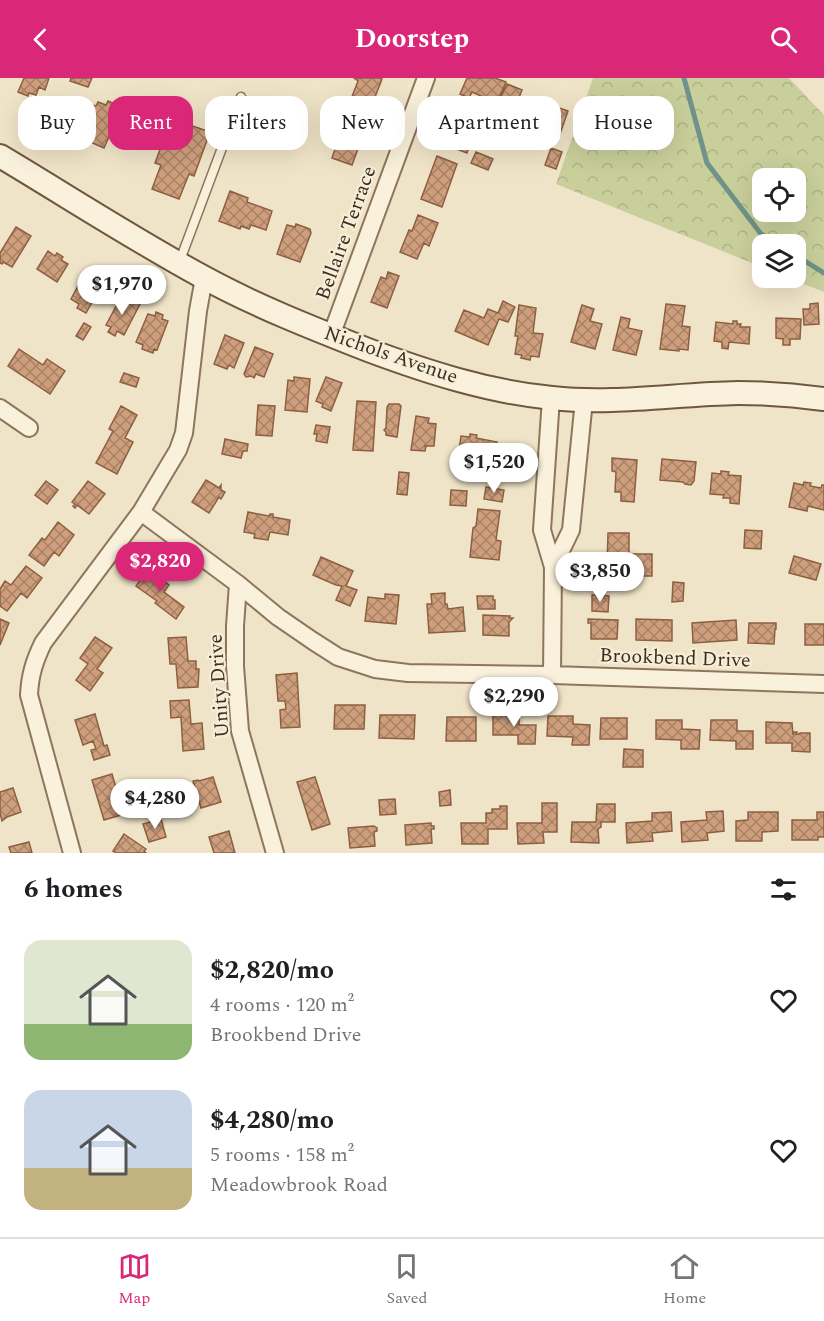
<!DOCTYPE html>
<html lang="en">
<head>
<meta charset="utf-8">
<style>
	:root { --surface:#fff; --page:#f6f6f6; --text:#202124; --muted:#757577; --line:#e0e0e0; --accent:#db2777 }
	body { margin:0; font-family:Spectral,serif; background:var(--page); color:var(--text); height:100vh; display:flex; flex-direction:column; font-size:22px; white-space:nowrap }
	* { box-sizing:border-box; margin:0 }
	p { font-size:20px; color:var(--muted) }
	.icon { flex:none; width:33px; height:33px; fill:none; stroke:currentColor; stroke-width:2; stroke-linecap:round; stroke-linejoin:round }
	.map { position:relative; height:775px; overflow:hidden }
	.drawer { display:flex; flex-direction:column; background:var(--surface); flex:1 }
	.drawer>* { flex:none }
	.banner { position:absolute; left:18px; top:18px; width:789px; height:54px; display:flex; gap:12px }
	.tools { position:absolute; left:752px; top:90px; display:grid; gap:12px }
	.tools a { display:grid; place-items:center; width:54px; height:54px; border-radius:12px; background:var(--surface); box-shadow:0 6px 24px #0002; font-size:30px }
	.price { position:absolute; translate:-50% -51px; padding:0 14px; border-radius:21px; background:#fff; color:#222; font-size:20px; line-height:39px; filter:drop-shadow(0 2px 3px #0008) }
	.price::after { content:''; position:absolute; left:50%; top:36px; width:18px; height:14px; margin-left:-9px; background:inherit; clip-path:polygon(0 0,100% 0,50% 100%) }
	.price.selected { background:var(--accent); color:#fff }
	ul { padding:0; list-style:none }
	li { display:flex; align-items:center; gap:18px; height:150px; padding:0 24px }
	li span { display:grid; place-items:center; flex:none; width:168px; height:120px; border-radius:18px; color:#555 }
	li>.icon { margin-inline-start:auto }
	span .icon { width:72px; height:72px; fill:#fffc; stroke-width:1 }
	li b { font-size:26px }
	h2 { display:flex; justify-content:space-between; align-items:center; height:72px; padding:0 24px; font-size:26px }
	.chip { padding:0 21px; border-radius:18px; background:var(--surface); box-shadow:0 6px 24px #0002; font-size:21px; line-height:54px }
	.chip.selected { background:var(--accent); color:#fff }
	header { display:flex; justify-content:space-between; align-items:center; height:78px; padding:0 24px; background:var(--accent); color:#fff; font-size:27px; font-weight:700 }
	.tab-bar { display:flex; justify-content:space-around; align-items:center; height:84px; border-top:2px solid var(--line); background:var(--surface); font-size:16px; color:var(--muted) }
	.tab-bar a { display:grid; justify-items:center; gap:3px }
	.tab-bar .selected { color:var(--accent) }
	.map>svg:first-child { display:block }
	.park { fill:url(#park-crowns); fill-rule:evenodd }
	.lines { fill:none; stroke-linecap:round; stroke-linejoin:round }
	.stream { stroke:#6f938a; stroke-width:5 }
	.building { fill:url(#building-cross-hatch); stroke:#8d5f41; stroke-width:1.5 }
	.service-casing { stroke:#8d765c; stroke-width:11 }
	.minor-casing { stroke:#8d765c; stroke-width:20 }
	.secondary-casing { stroke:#6f573f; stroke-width:26 }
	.service { stroke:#faf1dc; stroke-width:8 }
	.minor { stroke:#faf1dc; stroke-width:16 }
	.secondary { stroke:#faf1dc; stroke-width:22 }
	.labels { text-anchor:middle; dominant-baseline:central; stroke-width:4.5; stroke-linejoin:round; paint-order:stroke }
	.street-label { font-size:20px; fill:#3d2e20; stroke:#f7eed8 }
</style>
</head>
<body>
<header><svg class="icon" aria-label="back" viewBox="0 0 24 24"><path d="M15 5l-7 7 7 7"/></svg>Doorstep<svg class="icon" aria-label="search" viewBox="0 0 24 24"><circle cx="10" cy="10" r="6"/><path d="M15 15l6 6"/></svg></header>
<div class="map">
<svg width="824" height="775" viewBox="0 0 824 775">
	<defs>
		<pattern id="park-crowns" width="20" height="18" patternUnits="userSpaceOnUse" patternTransform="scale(1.5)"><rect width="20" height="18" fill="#c9cf9b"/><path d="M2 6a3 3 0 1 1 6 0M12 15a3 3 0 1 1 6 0" fill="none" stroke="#aeb285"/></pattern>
		<pattern id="building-cross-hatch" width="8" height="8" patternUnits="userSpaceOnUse" patternTransform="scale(1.5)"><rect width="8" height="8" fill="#cf9f7d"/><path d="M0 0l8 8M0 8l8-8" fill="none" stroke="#a98266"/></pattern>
	</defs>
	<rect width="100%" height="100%" fill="#f0e4c8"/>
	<path class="park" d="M593 0H789L824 37V214L789 200H795V166H762V189L556 106ZM762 100H795V134H762Z"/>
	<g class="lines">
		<path class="stream" d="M684 0 707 85 761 156 778 166
			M795 177 824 195"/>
	</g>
	<path class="building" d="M24 0H49L45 12 39 9 36 17 29 15 28 18 18 14Z
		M71 0H92L88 9 70 3Z
		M354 0H379L382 1 368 37 348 29 358 3Z
		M467 0H495L506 4 497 25 472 14 469 20 460 16Z
		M507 6 522 12 515 30 499 23Z
		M533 21 568 33 559 59 550 55 551 51 549 50 526 42Z
		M108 23 122 29 104 70 79 59 92 27 96 28 98 24 106 27Z
		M455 31 475 39 465 64 470 66 467 75 441 65Z
		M174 34 183 37 181 44 210 54 194 98 189 96 179 121 152 111 161 87 155 85Z
		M344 44 351 47 352 44 356 46 355 48 365 52 352 87 332 80Z
		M551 70 562 74 556 91 545 87Z
		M476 74 493 81 488 92 471 85Z
		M437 78 457 86 442 129 421 121Z
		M230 113 248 120 247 124 272 133 266 152 251 147 249 151 241 148 240 151 219 143Z
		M418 137 438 145 429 168 424 165 417 181 400 174 409 152 412 153Z
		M296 146 310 151 311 155 300 184 277 176 287 147 295 149Z
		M16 149 31 158 12 189 3 184 2 186 0 185V175Z
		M48 173 55 178 57 175 63 179 61 182 68 186 57 204 37 191Z
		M388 194 399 198 387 230 371 224 381 199 386 201Z
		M85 195 103 205 86 235 77 230 79 226 71 221Z
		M122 217 140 226 124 257 117 253 115 258 108 254 111 249 106 247Z
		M503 223 515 229 508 244 499 241 488 267 455 253 464 232 484 240 488 231 498 235Z
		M818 225 819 246 804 247 803 231H810V226Z
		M666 226 685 228 682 248 690 249 688 272 679 271V273L660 271Z
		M519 227 536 230 533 255 543 256 539 279 531 278 530 282 521 280 522 277 515 276 518 258H515Z
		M582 227 594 231 590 243 602 246 595 271 571 264Z
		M156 234 163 237 162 241 168 243 157 272 154 271 153 275 142 271 143 267 136 264 148 236 155 238Z
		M621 239 630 241 628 250 642 253 636 277 613 272Z
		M776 240 801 241 800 261H790V267H783V261L776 260Z
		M733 243H737V246H741L740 249H750L749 266 729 264 728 271 722 270V264L714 263 716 244 733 246Z
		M84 245 91 249 83 262 76 258Z
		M225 257 244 265 234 290 229 287 227 291 214 286Z
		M255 269 273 276 264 299 256 296 254 300 251 298 246 299 244 296Z
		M19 271 43 287 47 281 65 293 50 316 8 288Z
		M124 295 139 300 136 309 120 304Z
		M294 299 310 301 307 334 285 332 288 302 294 303Z
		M326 299 342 305 331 333 322 329 323 326 316 323Z
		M357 323 376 324 373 373 353 372Z
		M389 326H399L401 328 397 359 386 357V354L384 352 386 350 387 329Z
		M258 327 275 328 272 358 256 357Z
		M121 328 137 337 125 360 133 364 117 396 96 385 113 353 109 351Z
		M416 338 429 340 428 345 436 346 434 368H424H426L425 373 411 372Z
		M316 347 330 349 327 365 316 363 317 356H314Z
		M470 356 477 357 476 360 497 364 493 388 471 384 470 389 457 387 461 358 470 359Z
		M225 361 248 366 247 373H243L241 380 222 376Z
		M612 380 637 382 634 424 621 423V414H615L616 394 612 393Z
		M662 381 696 384 694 403 691 407 685 406 683 404 660 402Z
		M721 393 729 394 728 397 741 398 739 426 730 425V420H723L724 417 710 416 712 395 721 396Z
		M399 394 409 395 407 417 397 416Z
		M206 402 219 410 221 407V412L225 414 221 421 219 419 209 435 192 424Z
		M46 403 58 412 47 426 35 417Z
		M88 403 105 416 89 436 77 427 75 430 73 428 75 426 72 424Z
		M804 404 811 405 810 408 821 410 822 407H824V432L808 428 807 433 789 429 794 405 803 407Z
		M486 409 504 412 502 424 484 421Z
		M451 412 467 413 466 428 450 427Z
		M478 431 500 433 496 462 501 463 499 482 470 479 473 450 476 448Z
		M248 434 269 438 270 436H273V439L290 442 288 457 270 454 268 462 254 460 255 456 244 454Z
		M58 444 74 457 59 478 54 474 44 488 29 477 42 460 45 462Z
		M745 452 762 453 761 471 744 470Z
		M608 455H629V476H652V498H635L636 488H607Z
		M794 478 821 486 816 502 789 495Z
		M321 479 353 493 346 508 357 512 350 528 336 522 342 508 336 507 313 497Z
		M26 488 42 500 27 520 21 515 7 533 0 528V511L5 503 11 507Z
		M148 491 169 507 164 514 184 529 176 541 155 525 157 523 136 508Z
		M673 504 684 505 683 523 672 524Z
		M445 515V526H447L448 531 463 529 465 553 429 555 427 526H432L431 516Z
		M385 516 399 517 396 546 365 543 368 519 385 521Z
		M592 517 609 518 608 534 592 533Z
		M477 518H493V522H495V531H478Z
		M483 537 510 538 509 540H513L509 544V558L483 557Z
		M0 541 9 545 0 567Z
		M588 541 618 542 617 561H591V545H588Z
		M636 541 672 542V563L636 562Z
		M736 542 737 562 693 565 692 545Z
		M749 545H776V551H775L774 566 748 565Z
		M805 546H824V567H805Z
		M95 559 112 570 97 591 103 595 90 613 76 602 88 586 80 580Z
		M186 559 188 583H196V591H199L198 609 178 610 176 586H170L168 560Z
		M297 595 300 649 281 650 280 632 286 631 285 623H278L276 597Z
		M189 622 191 646 202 645 204 671 183 673 181 639 171 640 170 623Z
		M335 627H365L364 651H334Z
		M95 636 104 668 107 667 110 677 94 682 91 672 96 671 93 663 83 667 75 642Z
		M493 636 519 637V647H536L535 666H518V657H493Z
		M380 637H415L414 661 379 660Z
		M548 638H573V646L590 647 589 667H572L573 659 547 658Z
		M447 639H476V663H446Z
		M601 640H627V661H600Z
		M656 642H682V651L700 652 699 671H681V662L656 661Z
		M711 642H737V653H753V671H736V663L710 662Z
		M766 644 792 645 793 657 794 654H797L796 656H799L800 655H810V674L792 673V665H766Z
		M624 671 643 672V689H623Z
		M112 696 119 720 130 716 135 733 104 742 92 702Z
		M213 699 221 724 201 730 193 703 198 702 199 703Z
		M315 699 330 746 312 752 297 704Z
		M13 710 21 734 7 739 2 743 0 735V714Z
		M450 712 451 727 440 728 439 714Z
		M395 721 396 736 380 737 379 722Z
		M542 725H557V754H543L544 765 518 766 517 745H542Z
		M597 726H615V744H601V749L598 751 599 765 571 764 572 744H596Z
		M500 728H507V751H488V766H462L461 745H486V735H492V731H500Z
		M723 733 724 753 707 755 708 762 682 764 681 744 707 742 706 734Z
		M671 734 672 753 652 755 653 763 627 765 626 745 652 743V735Z
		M748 734H778V753L762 754V763H736V743L748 742Z
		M817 734H824V759H818V762H792V742H817Z
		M161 741 166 759 149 764 143 746Z
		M431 745V748H434V751H431L432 765 406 767 405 747Z
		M374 748 377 750V753L374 754 375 768 350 770 348 750Z
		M229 753 235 775H214L209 759Z
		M124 756 146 771 144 773 146 775H116L113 773Z
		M29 764 32 775H11L9 769Z"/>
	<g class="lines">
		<g class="service-casing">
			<path id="service" d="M179 185 241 19"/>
		</g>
		<g class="minor-casing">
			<path id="minor" d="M331 258 426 0
				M551 320 542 452 553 489 552 597
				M0 330 29 350
				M141 434 238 506 278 539 313 563 338 579 375 591 408 595 552 597 824 606
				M553 489 571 452 584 322
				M238 506 235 548V588L240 653 275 775
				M72 775 29 617C30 597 34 584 43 565L141 434 178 372 184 355 186 338 198 233 204 200"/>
		</g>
		<g class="secondary-casing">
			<path id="secondary" d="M0 78C67 118 133 161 203 199 256 228 312 250 368 272 427 294 489 314 552 320 614 327 676 316 738 315 767 315 795 317 824 321"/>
		</g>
		<use href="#service" class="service"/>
		<use href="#minor" class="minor"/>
		<use href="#secondary" class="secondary"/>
	</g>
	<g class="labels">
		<g class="street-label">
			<text transform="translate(346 155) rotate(-70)">Bellaire Terrace</text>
			<text transform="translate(391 277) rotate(19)">Nichols Avenue</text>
			<text transform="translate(675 580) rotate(2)">Brookbend Drive</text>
			<text transform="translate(219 608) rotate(-94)">Unity Drive</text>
		</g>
	</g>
</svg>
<div class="tools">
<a><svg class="icon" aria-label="locate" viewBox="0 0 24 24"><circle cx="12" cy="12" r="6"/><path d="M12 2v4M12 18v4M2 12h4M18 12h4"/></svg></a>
<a><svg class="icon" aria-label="layers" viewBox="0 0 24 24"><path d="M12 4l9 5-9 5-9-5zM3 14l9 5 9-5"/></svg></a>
</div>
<b class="price" style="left:122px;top:238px">$1,970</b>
<b class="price" style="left:494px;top:416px">$1,520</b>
<b class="price selected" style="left:160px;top:515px">$2,820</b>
<b class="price" style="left:600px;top:525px">$3,850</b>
<b class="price" style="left:514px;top:650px">$2,290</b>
<b class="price" style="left:155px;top:752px">$4,280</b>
<div class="banner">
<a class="chip">Buy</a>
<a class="chip selected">Rent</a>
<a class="chip">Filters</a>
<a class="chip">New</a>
<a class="chip">Apartment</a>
<a class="chip">House</a>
</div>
</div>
<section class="drawer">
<h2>6 homes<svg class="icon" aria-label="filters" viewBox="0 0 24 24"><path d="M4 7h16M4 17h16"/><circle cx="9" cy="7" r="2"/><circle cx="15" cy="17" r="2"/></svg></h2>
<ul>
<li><span style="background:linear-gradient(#dfe7d0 70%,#8fb573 0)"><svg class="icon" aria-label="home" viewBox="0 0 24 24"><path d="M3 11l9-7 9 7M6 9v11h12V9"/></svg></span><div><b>$2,820/mo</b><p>4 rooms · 120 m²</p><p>Brookbend Drive</p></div><svg class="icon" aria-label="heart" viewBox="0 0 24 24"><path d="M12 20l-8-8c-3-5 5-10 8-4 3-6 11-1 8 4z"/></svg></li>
<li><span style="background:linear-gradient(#c9d6e8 65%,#c2b280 0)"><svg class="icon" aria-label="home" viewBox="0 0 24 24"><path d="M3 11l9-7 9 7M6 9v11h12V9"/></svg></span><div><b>$4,280/mo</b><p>5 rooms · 158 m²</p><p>Meadowbrook Road</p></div><svg class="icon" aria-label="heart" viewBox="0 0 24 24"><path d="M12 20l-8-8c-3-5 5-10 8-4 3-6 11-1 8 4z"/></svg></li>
</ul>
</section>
<nav class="tab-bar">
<a class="selected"><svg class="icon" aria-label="map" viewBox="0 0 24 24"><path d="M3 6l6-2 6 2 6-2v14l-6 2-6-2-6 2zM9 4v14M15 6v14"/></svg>Map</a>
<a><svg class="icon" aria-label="saved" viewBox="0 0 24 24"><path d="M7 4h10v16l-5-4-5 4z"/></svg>Saved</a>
<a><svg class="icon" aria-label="home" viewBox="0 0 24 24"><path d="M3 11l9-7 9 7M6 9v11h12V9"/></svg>Home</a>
</nav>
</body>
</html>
